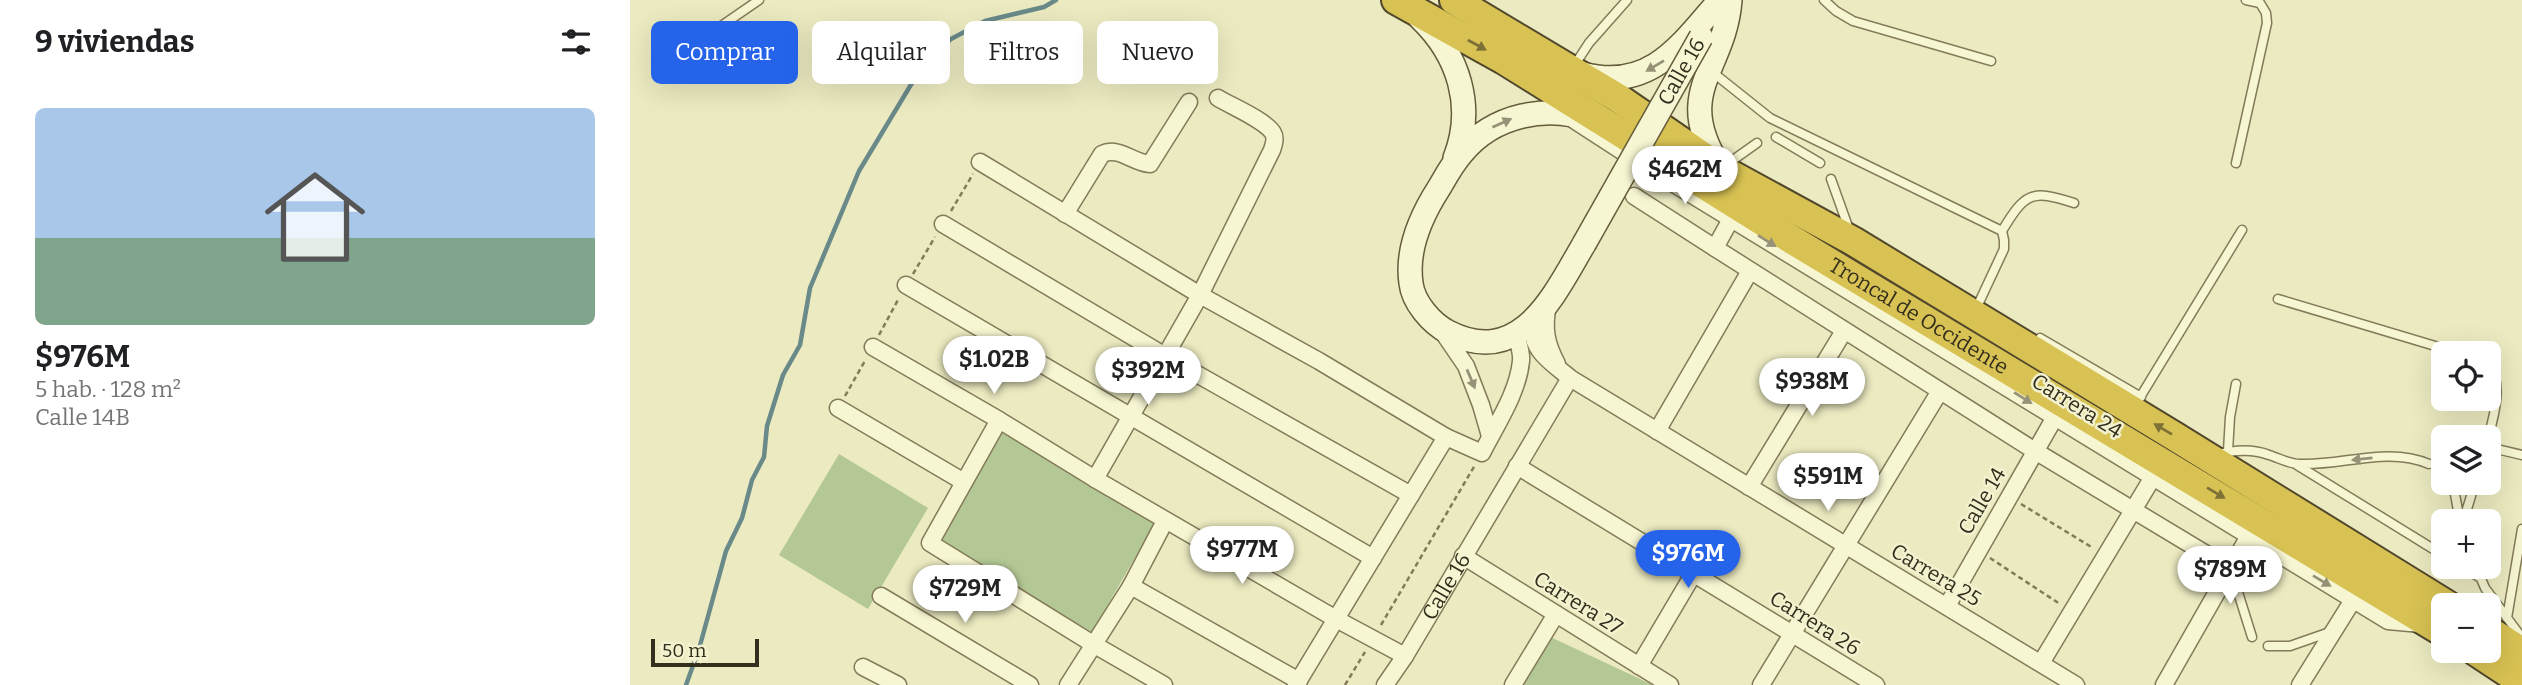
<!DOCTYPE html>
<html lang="es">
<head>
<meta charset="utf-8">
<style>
	:root { --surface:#fff; --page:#f2f2f2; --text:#202124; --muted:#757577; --line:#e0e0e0; --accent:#2563eb }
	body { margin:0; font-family:Bitter,serif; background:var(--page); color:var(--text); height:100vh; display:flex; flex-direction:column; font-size:26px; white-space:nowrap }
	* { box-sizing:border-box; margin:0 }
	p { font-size:23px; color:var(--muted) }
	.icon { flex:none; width:38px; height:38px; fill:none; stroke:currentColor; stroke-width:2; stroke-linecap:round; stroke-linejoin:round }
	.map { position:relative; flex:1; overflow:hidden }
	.details { display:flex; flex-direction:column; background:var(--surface); width:630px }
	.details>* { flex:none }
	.banner { position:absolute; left:21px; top:21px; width:665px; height:63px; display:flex; gap:14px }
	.buttons { position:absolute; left:1801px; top:341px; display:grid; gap:14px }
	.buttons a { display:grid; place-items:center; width:70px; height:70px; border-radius:10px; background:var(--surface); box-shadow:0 7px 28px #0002; font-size:35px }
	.scale { position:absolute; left:21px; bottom:18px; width:108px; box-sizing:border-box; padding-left:7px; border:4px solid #332e1d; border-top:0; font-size:19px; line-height:24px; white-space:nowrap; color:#332e1d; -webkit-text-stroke:5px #f3f2cf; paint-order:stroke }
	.price { position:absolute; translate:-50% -60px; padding:0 16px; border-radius:24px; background:#fff; color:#222; font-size:23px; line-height:46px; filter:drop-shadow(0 2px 4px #0008) }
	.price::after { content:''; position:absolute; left:50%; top:42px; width:21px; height:16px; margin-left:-10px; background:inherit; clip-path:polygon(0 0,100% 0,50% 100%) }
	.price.current { background:var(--accent); color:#fff }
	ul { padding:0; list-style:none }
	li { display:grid; align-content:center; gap:14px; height:371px; padding:0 35px }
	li+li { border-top:2px solid var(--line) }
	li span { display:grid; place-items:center; height:217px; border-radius:10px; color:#555 }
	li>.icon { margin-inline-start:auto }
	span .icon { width:126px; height:126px; fill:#fffc; stroke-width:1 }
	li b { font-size:30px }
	h2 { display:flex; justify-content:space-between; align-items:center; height:84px; padding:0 35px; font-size:30px }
	.tag { padding:0 24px; border-radius:10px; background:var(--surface); box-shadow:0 7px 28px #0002; font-size:24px; line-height:63px }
	.tag.current { background:var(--accent); color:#fff }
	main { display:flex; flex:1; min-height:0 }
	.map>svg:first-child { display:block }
	.green { fill:#b4c895 }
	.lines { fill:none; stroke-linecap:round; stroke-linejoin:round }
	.stream { stroke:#6a8a8a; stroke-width:4.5 }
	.lane-casing { stroke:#837b59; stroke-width:11 }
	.street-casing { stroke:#837b59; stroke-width:19 }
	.secondary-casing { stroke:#655c3c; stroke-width:26 }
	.highway-casing { stroke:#51472d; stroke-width:32 }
	.path { stroke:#837b59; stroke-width:2.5; stroke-dasharray:5 3.5; stroke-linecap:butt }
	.lane { stroke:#f7f6d2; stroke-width:8 }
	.street { stroke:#f7f6d2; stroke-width:16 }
	.secondary { stroke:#f7f6d2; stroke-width:23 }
	.highway { stroke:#d8c253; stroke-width:28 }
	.secondary-bridge-casing { stroke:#655c3c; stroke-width:26; stroke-linecap:butt }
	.secondary-bridge { stroke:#f7f6d2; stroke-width:23 }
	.oneway { fill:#7d7135 }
	.oneway2 { fill:#959278 }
	.labels { text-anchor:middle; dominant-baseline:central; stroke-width:5; stroke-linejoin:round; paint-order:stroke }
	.street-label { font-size:21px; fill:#332e1d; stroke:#f3f2cf }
</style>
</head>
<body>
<main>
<section class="details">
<h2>9 viviendas<svg class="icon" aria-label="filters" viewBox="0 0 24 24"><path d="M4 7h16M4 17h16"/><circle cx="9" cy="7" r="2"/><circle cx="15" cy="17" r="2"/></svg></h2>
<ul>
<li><span style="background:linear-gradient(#a9c7e8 60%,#7fa58c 0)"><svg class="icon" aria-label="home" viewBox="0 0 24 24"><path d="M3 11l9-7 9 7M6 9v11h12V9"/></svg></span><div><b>$976M</b><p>5 hab. · 128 m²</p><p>Calle 14B</p></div></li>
</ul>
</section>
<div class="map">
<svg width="1892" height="685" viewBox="0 0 1892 685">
	<rect width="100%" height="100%" fill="#ebeac0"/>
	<path class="green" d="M372 432 525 523 462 632 308 541Z
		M209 454 298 508 238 609 149 555Z
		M914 634 1023 685H883Z"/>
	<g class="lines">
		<path class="stream" d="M56 685 69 649 96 551 112 518 122 480 134 457 137 426 153 375 170 345 180 288 229 171 291 68 321 39 355 21 414 7 426 0"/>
		<g class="lane-casing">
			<path id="lane" d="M1194 0 1206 11 1223 21 1361 61
				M68 42 129 0
				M944 66 959 43 997 0
				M1081 71 1140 118 1372 231 1374 240V249L1346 309
				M1146 137 1190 163
				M1606 163 1637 23 1636 13 1630 3 1616 0
				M1096 165 1127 143
				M1201 179 1220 232
				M1372 231C1395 193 1401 189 1444 203
				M1648 299 1832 354
				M1410 338 1511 397
				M1509 399 1612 230
				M1858 438C1864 416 1874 383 1858 363
				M1858 447 1892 455
				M1598 451 1600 417 1606 384
				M1585 455C1603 450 1621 448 1639 455 1649 458 1659 464 1670 464 1712 466 1758 446 1799 464
				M1667 465 1813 555
				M1819 483 1825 494 1830 522
				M1833 522 1845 483
				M1833 567 1849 577
				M1846 567 1855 588 1892 638
				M1601 570 1622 637
				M1877 618 1892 529
				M1638 646H1660L1700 632"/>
		</g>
		<g class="street-casing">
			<g id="street">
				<path d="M588 98C601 106 635 120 643 133 646 138 644 144 642 150L570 295 465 479 706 619 775 656"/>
				<path d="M944 120 1018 168 1758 621 1791 624"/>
				<path d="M350 162 570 295 689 361 816 437 852 453C866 425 888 393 891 361 892 352 888 343 886 334"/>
				<path d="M1004 196 1085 248"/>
				<path d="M435 214 472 154C489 146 503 163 520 164L559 102"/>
				<path d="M1101 219 1085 248 1405 451 1601 569"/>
				<path d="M313 224 535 356 781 495"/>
				<path d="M276 285 743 558"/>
				<path d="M918 305C913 328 916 343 927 364"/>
				<path d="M902 324C901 351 921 362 940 378L1446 685"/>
				<path d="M810 328 836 366 851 405 860 436"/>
				<path d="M243 347 369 420 465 479"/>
				<path d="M208 408 334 482"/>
				<path d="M369 420 300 543 463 644 534 685"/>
				<path d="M1027 431 1120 271"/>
				<path d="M887 466 1246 685"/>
				<path d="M1119 487 1214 331"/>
				<path d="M833 556 1040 685"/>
				<path d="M501 586 669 681"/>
				<path d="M251 596 400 685"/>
				<path d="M1317 606 1425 417"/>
				<path d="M1411 663 1523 477"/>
				<path d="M1009 666 1064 573"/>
				<path d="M233 667 268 685"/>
				<path d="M438 685 501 586 535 521"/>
				<path d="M666 685 816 437"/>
				<path id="s1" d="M755 685 775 656 940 378"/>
				<path d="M883 685 926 614"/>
				<path d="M1131 685 1310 391"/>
				<path d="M1534 685 1619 536V528"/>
				<path d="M1670 685 1728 592"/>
			</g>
		</g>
		<g class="secondary-casing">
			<path id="secondary" d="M790 18C829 55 845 107 825 158
				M953 74C1020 92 1051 45 1090 0
				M1089 166C1042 91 1095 70 1100 0
				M954 244C924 295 891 369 818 332 801 323 783 302 781 283 776 249 791 216 809 188 816 176 823 163 832 153 863 115 918 103 963 121"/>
		</g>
		<g class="highway-casing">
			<g id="highway">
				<path id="s2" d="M766 0 874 60 1164 241 1813 632"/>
				<path d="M824 0 988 98 1091 169 1223 241 1544 436 1819 606"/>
				<path d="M1858 630 1892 652"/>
				<path d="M1845 651 1892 682"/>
			</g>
		</g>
		<path class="path" d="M321 211 343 174
			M283 274 305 237
			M249 335 269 298
			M215 396 236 359
			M1391 504 1463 548
			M1360 558 1430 604
			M751 625 845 465
			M715 685 735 652"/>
		<use href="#lane" class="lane"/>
		<use href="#street" class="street"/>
		<use href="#secondary" class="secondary"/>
		<use href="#highway" class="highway"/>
		<g class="secondary-bridge-casing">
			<g id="secondary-bridge">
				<path id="s3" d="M954 244 1071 37"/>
			</g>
		</g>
		<use href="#secondary-bridge" class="secondary-bridge"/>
	</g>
	<defs><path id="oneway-solid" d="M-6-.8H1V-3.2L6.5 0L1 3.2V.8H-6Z" transform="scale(1.75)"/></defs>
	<g class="oneway">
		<use href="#oneway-solid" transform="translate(847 45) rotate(29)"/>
		<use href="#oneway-solid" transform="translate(1533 429) rotate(-149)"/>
		<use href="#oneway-solid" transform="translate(1586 493) rotate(31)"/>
	</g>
	<g class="oneway2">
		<use href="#oneway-solid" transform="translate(1025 66) rotate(149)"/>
		<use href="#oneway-solid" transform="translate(872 123) rotate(-24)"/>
		<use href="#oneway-solid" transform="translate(1137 241) rotate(32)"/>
		<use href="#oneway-solid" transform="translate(841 379) rotate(67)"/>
		<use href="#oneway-solid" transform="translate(1393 398) rotate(32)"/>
		<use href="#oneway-solid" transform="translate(1732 459) rotate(174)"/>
		<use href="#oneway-solid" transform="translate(1692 581) rotate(31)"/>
	</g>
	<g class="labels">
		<g class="street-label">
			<text stroke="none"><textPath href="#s3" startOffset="198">Calle 16</textPath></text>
			<text stroke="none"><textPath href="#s2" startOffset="611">Troncal de Occidente</textPath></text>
			<text transform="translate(1447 406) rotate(32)">Carrera 24</text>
			<text transform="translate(1352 501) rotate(-60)">Calle 14</text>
			<text transform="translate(1306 575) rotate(31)">Carrera 25</text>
			<text stroke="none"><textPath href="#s1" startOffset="116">Calle 16</textPath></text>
			<text transform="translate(948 603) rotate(32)">Carrera 27</text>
			<text transform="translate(1185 623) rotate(32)">Carrera 26</text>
		</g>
	</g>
</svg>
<div class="buttons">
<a><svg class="icon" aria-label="locate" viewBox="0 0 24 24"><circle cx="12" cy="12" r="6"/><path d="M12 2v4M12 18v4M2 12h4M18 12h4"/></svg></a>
<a><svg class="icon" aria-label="layers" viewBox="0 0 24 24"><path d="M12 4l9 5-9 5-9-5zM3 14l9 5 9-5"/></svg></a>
<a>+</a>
<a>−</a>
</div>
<div class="scale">50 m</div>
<b class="price" style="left:1055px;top:206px">$462M</b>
<b class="price" style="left:364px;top:396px">$1.02B</b>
<b class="price" style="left:518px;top:407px">$392M</b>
<b class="price" style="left:1182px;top:418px">$938M</b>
<b class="price" style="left:1198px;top:513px">$591M</b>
<b class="price" style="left:612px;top:586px">$977M</b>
<b class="price current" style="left:1058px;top:590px">$976M</b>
<b class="price" style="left:1600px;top:606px">$789M</b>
<b class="price" style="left:335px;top:625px">$729M</b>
<div class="banner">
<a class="tag current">Comprar</a>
<a class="tag">Alquilar</a>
<a class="tag">Filtros</a>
<a class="tag">Nuevo</a>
</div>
</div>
</main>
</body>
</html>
